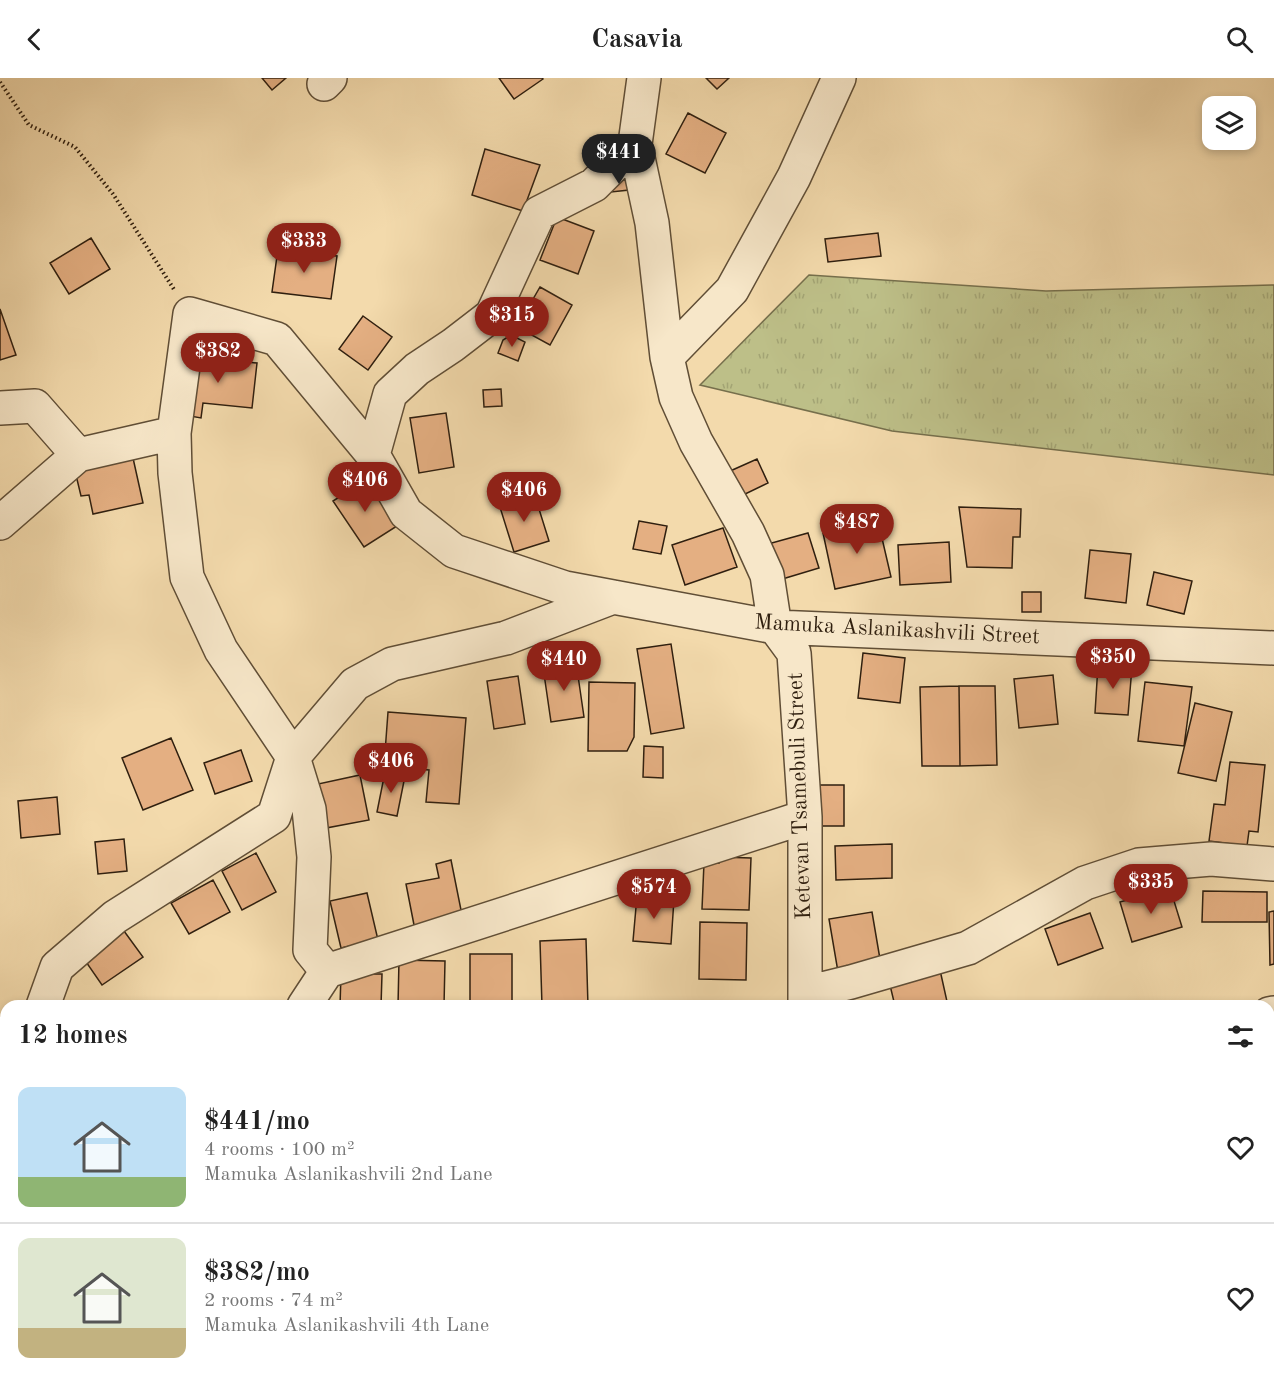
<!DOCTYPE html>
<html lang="en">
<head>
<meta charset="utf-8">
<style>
	:root { --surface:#fff; --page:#f6f6f6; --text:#222; --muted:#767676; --line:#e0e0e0; --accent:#8f2418 }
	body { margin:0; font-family:"Old Standard TT",serif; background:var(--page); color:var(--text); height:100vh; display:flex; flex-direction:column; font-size:22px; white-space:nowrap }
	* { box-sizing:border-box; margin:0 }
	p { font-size:20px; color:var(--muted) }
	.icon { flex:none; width:33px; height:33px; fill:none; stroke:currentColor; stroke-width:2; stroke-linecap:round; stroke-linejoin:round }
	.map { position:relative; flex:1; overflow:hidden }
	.sheet { position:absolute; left:0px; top:922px; width:1275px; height:386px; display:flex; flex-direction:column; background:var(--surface); border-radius:18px 18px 0 0; box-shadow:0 3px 9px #0003 }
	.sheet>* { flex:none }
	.buttons { position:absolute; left:1202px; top:18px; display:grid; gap:12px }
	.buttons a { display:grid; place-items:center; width:54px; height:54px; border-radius:12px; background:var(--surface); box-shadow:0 3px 9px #0003; font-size:30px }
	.price { position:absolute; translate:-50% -51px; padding:0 14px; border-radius:21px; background:var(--accent); color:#fff; font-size:20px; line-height:39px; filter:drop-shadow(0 2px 3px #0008) }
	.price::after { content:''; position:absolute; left:50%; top:36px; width:18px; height:14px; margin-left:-9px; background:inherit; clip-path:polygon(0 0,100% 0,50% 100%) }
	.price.selected { background:#222; color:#fff }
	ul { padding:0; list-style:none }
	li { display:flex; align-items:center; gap:18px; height:150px; padding:0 18px }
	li+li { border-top:2px solid var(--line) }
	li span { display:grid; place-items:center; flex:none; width:168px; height:120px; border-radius:12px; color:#555 }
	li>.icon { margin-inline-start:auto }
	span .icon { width:72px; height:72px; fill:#fffc; stroke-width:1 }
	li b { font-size:26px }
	h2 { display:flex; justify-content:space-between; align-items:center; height:72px; padding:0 18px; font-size:26px }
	header { display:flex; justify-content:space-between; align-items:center; height:78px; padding:0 18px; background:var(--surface); font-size:27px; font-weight:700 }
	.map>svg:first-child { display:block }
	.grass { fill:url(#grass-tufts); stroke:#766f4c; stroke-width:1.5 }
	.building { fill:#e4af82; stroke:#2f1f0f; stroke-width:1.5 }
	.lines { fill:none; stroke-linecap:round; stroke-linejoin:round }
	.minor-casing { stroke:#604e36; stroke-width:36 }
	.path { stroke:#2f1f0f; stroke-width:4; stroke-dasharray:1.5 3; stroke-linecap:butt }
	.minor { stroke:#f7e7c9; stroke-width:33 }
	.labels { text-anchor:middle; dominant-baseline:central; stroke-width:5; stroke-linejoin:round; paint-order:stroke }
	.street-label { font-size:22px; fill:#2f1f0f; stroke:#f7e7c9 }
</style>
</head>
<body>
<header><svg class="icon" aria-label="back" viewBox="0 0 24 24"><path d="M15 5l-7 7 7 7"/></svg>Casavia<svg class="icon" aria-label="search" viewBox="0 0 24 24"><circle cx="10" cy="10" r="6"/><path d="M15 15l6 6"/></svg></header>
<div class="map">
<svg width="1274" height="1307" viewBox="0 0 1274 1307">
	<defs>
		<pattern id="grass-tufts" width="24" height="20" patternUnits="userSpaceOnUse" patternTransform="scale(1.5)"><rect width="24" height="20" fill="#bdbf88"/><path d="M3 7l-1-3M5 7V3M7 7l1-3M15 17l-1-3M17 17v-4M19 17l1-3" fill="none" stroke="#a3a474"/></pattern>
	</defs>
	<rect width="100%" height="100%" fill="#f3daac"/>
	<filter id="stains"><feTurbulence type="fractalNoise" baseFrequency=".00333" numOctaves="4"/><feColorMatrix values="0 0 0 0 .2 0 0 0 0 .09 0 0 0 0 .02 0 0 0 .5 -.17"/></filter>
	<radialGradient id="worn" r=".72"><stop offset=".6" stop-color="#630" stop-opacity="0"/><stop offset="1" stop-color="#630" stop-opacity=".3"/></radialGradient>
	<path class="grass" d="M809 197 1046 213 1274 207V397L892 353 700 307Z"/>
	<path class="building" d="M262 0H286L272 12Z
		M499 0H542L543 1 514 21Z
		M706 0H729L717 11Z
		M688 35 726 55 705 95 666 76Z
		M485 71 540 87 523 133 472 117Z
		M627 99 629 112 611 114 610 102Z
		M557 139 594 153 578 196 540 182Z
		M878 155 881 178 828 184 825 161Z
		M91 160 110 191 69 216 50 185Z
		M278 171 337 178 331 221 272 214Z
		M540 209 572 227 550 267 517 249Z
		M0 231 16 277 0 282Z
		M363 238 392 259 368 292 339 271Z
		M511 257 525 264 518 283 498 275 503 262Z
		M187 277 257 285 252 330 203 325 201 340 184 337Z
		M501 311 502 328 484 329 483 312Z
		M446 335 454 389 419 395 410 340Z
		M133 380 143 425 93 436 89 417 81 418 75 393Z
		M757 381 768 405 739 419 728 394Z
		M367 401 397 448 364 469 333 423Z
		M534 415 549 463 514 474 499 426Z
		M959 429 1021 431 1020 459H1013L1012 490 967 489Z
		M639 443 667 448 661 476 633 471Z
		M878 443 891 499 835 511 823 455Z
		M723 450 737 489 685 507 672 467Z
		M808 455 819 490 779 502 768 466Z
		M949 464 951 504 900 507 898 467Z
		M1090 472 1131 476 1126 525 1085 520Z
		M1154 494 1192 503 1184 536 1147 527Z
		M1022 514H1041V534H1022Z
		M671 566 684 650 651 656 637 571Z
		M863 575 905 580 900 625 858 620Z
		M576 584 584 639 551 644 543 589Z
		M1098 587 1132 589 1128 637 1095 635Z
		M1053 597 1058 646 1019 650 1014 601Z
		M518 598 525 646 494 651 487 603Z
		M589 604 635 605 634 659 627 673H588Z
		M1145 604 1192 609 1184 668 1138 663Z
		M959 608H995L997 687 960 688Z
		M959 608 960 688H922L920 609Z
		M1195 625 1232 634 1216 703 1178 695Z
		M388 634 466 640 459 726 426 724 429 692 384 688Z
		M171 660 193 712 143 732 122 680Z
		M644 668 663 669V700L643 699Z
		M241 672 252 703 215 716 204 685Z
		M1230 684 1265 687 1258 754 1249 753 1247 768 1209 763 1214 726 1225 727Z
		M385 694 405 698 397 738 377 734Z
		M360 697 369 742 326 750 318 706Z
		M820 707H844V748H820Z
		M57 719 60 756 21 760 18 723Z
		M124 761 127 793 98 796 95 764Z
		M892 766V800L836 802 835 768Z
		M256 775 276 814 242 832 222 793Z
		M719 779 751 780 749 832 702 831 704 785H719Z
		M451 782 463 842 415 852 406 806 439 800 436 786Z
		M213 802 230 834 189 856 171 825Z
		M1170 810 1182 849 1132 864 1120 824Z
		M1203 813 1267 814V844H1202Z
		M367 815 378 862 341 870 330 823Z
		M637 818 674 821 671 866 633 863Z
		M1274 833V886L1270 887 1269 834Z
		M872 834 881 887 838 894 829 841Z
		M1090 835 1103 870 1058 887 1045 851Z
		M700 844 747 845 746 902 699 901Z
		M124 853 143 879 102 907 84 881Z
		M586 861 588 928H542L540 863Z
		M470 876H512V928H470Z
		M399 882 445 883 444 928H398Z
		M940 892 948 928H895L889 903Z
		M341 896H382L381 928H340Z
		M59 921 76 928H56Z
		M1269 974H1273L1274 1030H1269Z
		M3 1142 6 1146 5 1196 0 1190V1145Z
		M220 1302H262L266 1307H223Z
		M478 1302H521L529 1307H475Z
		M698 1302H728L725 1307H705Z
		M824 1302H872L868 1307H831Z
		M909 1302H925L939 1307H907Z"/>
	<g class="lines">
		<g class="minor-casing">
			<path id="minor" d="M644 0 635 66 652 145 667 279 676 319 696 364 748 455 767 497 775 549 794 575 805 739V928
				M324 6 330 0
				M667 279 732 212 794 99 839 0
				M0 330 35 328 78 377 174 355
				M373 377 390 316 417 291 453 267 492 237 539 135 594 107 635 66
				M0 445 78 377
				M613 519 565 510 454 473 406 435 373 377 277 261 190 236 174 355 175 395 187 499 221 572 293 679 309 731 314 779 310 872 327 893 805 739
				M806 915 851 904 968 870 1085 805 1139 787 1211 781 1274 786
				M43 928 57 889 115 839 274 738 293 679 355 606 392 586 506 560 613 519 775 549 1274 570
				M304 928 327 893
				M1269 936 1274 935
				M1269 1059H1274
				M0 1218 6 1221
				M125 1302 135 1307
				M189 1302V1307
				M812 1302 817 1307"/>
		</g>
		<path class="path" d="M0 4 29 47 75 69 113 116 175 213"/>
		<use href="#minor" class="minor"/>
	</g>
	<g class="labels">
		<g class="street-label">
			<text transform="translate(897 552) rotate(3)">Mamuka Aslanikashvili Street</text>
			<text transform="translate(800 718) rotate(-92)">Ketevan Tsamebuli Street</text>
		</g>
	</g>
	<rect width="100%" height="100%" filter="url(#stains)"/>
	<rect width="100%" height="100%" fill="url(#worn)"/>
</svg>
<div class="buttons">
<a><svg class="icon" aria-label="layers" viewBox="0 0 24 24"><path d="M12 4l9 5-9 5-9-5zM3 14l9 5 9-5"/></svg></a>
</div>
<b class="price selected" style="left:619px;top:107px">$441</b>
<b class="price" style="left:304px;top:196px">$333</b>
<b class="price" style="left:512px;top:270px">$315</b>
<b class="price" style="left:218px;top:306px">$382</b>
<b class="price" style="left:365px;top:435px">$406</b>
<b class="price" style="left:524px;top:445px">$406</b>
<b class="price" style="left:857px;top:477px">$487</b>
<b class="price" style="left:1113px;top:612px">$350</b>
<b class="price" style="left:564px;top:614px">$440</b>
<b class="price" style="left:391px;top:716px">$406</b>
<b class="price" style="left:1151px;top:837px">$335</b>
<b class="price" style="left:654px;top:842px">$574</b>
<section class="sheet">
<h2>12 homes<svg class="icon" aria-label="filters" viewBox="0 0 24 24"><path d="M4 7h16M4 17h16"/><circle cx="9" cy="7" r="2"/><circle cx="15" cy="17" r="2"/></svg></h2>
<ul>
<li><span style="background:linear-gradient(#bfe0f5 75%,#8fb573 0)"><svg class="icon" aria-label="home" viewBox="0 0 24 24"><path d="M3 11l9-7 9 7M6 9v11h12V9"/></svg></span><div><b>$441/mo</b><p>4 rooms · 100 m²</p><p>Mamuka Aslanikashvili 2nd Lane</p></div><svg class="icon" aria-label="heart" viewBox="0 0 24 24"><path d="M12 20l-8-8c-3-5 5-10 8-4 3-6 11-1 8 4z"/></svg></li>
<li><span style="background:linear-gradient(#dfe7d0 75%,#c2b280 0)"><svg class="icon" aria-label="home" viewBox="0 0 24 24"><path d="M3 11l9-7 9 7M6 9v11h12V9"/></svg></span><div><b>$382/mo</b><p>2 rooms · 74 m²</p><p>Mamuka Aslanikashvili 4th Lane</p></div><svg class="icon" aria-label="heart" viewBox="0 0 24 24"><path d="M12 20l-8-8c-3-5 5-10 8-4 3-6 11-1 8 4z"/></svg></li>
</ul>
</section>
</div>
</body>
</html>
